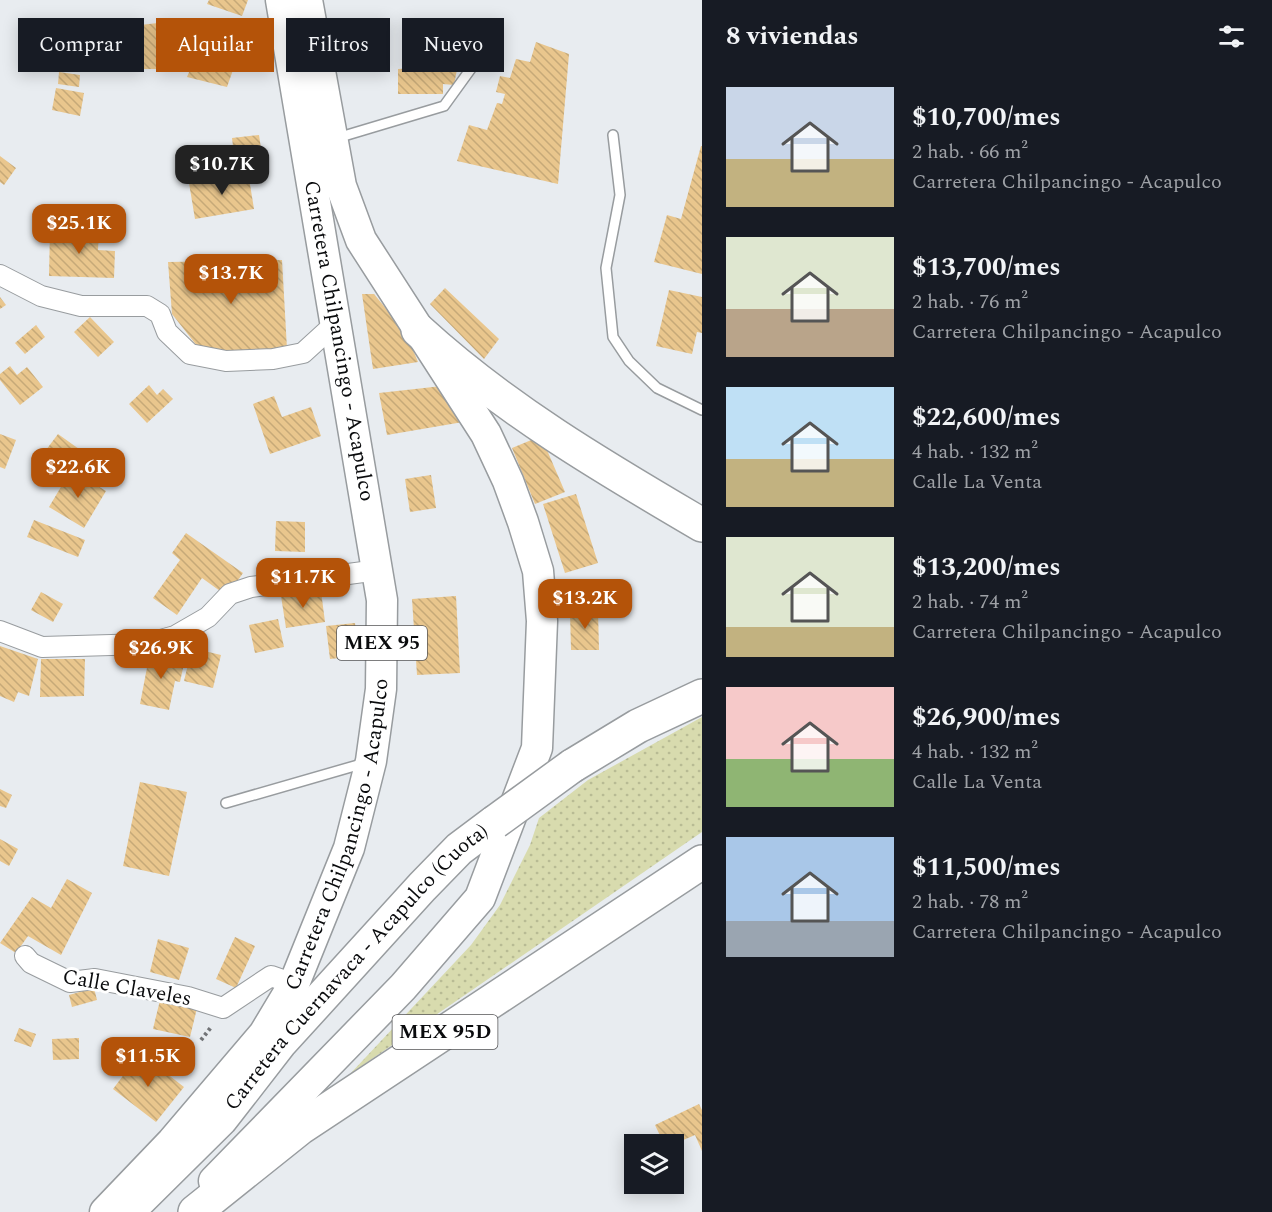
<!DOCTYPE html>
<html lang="es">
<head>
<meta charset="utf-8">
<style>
	:root { --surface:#171b24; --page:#242831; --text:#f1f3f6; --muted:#9ea1a6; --accent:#b45309 }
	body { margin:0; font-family:Spectral,serif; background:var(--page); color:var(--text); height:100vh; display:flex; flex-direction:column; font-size:22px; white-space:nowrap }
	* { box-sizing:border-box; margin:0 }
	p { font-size:20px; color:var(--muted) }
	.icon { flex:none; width:33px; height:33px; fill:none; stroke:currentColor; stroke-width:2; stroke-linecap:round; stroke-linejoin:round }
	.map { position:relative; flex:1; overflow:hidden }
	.side { display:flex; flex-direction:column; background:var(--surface); width:570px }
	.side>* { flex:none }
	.hud { position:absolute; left:18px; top:18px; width:570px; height:54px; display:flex; gap:12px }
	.controls { position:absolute; left:624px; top:1134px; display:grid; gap:12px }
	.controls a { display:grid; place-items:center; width:60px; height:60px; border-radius:0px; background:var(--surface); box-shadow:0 3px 15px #0003; font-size:30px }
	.price { position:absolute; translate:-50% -51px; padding:0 14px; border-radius:12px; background:var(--accent); color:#fff; font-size:20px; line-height:39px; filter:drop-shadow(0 2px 3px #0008) }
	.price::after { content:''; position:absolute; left:50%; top:36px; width:18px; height:14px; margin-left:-9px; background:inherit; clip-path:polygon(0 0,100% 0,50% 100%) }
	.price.current { background:#222; color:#fff }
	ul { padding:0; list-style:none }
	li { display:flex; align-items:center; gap:18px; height:150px; padding:0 24px }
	li span { display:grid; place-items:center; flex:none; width:168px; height:120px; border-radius:0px; color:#555 }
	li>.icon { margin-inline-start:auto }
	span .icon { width:72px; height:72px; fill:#fffc; stroke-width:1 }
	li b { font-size:26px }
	h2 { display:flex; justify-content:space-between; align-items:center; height:72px; padding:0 24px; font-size:26px }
	.tag { padding:0 21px; border-radius:0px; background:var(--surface); box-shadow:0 3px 15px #0003; font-size:21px; line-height:54px }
	.tag.current { background:var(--accent); color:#fff }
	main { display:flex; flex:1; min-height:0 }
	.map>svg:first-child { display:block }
	.grass { fill:url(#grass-dots) }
	.building { fill:url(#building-back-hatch) }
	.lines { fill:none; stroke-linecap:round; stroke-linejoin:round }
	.service-casing { stroke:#989c9f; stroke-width:12 }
	.minor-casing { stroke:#989c9f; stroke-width:22 }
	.primary-casing { stroke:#989c9f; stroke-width:33 }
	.motorway-casing { stroke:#989c9f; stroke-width:36 }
	.path { stroke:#717376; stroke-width:4; stroke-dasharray:3 3; stroke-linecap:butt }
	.service { stroke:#fff; stroke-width:9 }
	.minor { stroke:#fff; stroke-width:20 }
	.primary { stroke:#fff; stroke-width:30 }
	.motorway { stroke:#fff; stroke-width:33 }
	.motorway-bridge-casing { stroke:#989c9f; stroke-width:36; stroke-linecap:butt }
	.motorway-bridge { stroke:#fff; stroke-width:33 }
	.labels { text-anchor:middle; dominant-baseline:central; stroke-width:6; stroke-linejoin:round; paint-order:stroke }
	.shield { fill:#fff; stroke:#545456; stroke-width:1.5 }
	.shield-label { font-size:20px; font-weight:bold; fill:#0a0b0d }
	.street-label { font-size:21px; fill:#0a0b0d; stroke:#fff }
</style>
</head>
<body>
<main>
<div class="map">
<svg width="702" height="1212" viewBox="0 0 702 1212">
	<defs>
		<pattern id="grass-dots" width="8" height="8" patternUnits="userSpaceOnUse" patternTransform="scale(1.5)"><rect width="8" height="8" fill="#d8dbae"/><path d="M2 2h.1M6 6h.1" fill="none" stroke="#b8bb94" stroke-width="1.8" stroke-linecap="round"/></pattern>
		<pattern id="building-back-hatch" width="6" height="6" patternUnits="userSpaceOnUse" patternTransform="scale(1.5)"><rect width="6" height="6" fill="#e9c68d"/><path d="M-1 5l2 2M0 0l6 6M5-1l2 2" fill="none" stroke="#c6a978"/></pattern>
	</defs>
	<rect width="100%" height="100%" fill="#e8ecf0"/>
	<path class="grass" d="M702 717V832L350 1074 471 945 500 905 530 845 539 818 588 780Z"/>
	<path class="building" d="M209 0H248L242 16 207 4Z
		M176 21 191 33 181 69H133L131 26Z
		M441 39 462 44 454 85 443 84V94H398V69L434 67 435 59H439Z
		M201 42 239 53 227 87 187 77Z
		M536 42 569 54 558 184 457 161 469 125 487 130 497 103 502 104 505 94 496 92 500 76 510 78 516 59 530 62Z
		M59 72 80 75 79 87 58 84Z
		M56 88 84 93 80 116 52 110Z
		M259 135 264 168 236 171 232 138Z
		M701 146H702V274L654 262 667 215 681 219Z
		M0 156 16 168 4 185 0 182Z
		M248 172 254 209 195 219 189 183Z
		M50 229 99 230 98 250 115 251 114 278 49 276Z
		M282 260 287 349 259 354 201 351 172 314 168 262Z
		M445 288 499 339 484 359 430 304Z
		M669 290 702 297V333L697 332 692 354 656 346Z
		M362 294H374L406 333 418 362 373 369Z
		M0 297 6 305 0 309Z
		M90 317 114 342 98 357 74 332Z
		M36 325 45 337 25 354 15 343Z
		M10 366 17 375 27 367 43 387 20 405 0 380V374Z
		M149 385 157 395 163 389 173 399 147 423 129 404Z
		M442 386 463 422 387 435 379 393Z
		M274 396 282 417 311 407 321 436 270 454 253 404Z
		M0 434 16 440 5 469 0 467Z
		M58 434 79 449 66 466 46 450Z
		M541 436 565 492 535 504 512 448Z
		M71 470 106 491 84 528 49 507Z
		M431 475 436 508 410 512 405 479Z
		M576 494 598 563 565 573 543 504Z
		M34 520 85 540 78 557 27 537Z
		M276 521 305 522V552L275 551Z
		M186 533 243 573 227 596 202 578 177 615 153 598 180 560 172 553Z
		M321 591 325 622 286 628 281 596Z
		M41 592 63 604 53 622 31 610Z
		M456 596 460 673 417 675 412 599Z
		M598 610 599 650H571L570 611Z
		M278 619 284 647 255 653 249 625Z
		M355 623 359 656 330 659 326 626Z
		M0 646 38 659 29 696 18 692 14 702 0 696Z
		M192 648 221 655 213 688 184 681Z
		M150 652 185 659 180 682 175 681 169 710 140 704Z
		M41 659H85L84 696 40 697Z
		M140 782 187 792 169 876 123 866Z
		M0 789 12 795 6 808 0 806Z
		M0 839 18 849 9 866 0 861Z
		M67 879 92 893 61 955 28 936 16 953 0 943 32 897 51 908Z
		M235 937 255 946 236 988 216 979Z
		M158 939 189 948 179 980 150 972Z
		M94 988 97 1000 72 1007 69 995Z
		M161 996 198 1004 190 1037 153 1029Z
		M19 1028 36 1034 31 1047 14 1041Z
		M79 1038V1059L53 1060 52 1039Z
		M140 1053 184 1087 156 1122 113 1089Z
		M699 1104 702 1110V1151L695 1135 674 1144H664L655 1125Z"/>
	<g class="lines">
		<g class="service-casing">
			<path id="service" d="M613 135 620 195 606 268 613 337 629 361 657 388 702 410
				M337 138 444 106 483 52
				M226 803 365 763"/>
		</g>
		<g class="minor-casing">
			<path id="minor" d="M0 275 41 296 81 306H147L160 314 167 332 190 354 226 361 273 359 303 353 337 322
				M0 631 42 647 146 644 175 636 208 617 230 594 251 587 378 570
				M25 956 31 963 70 982 95 979 188 997 223 1008 271 976 294 984"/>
		</g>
		<g class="primary-casing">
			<g id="primary">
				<path d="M214 1181 403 987 480 898 537 748 542 621 538 571 523 522 508 481 486 434 361 240 341 186 307 0"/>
				<path id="s1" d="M105 1212 172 1142 264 1034 294 984 349 848 371 761 381 689 382 600 281 0"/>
			</g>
		</g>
		<g class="motorway-casing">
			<g id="motorway">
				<path d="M418 330C503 408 603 467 702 525"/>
				<path d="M572 766 638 726 702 696"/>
				<path id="s2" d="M127 1212 221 1119 280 1043 422 887 459 849 495 822"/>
				<path d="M195 1212 300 1128 702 862"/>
			</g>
		</g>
		<path class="path" d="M201 1040 212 1026"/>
		<use href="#service" class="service"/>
		<use href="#minor" class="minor"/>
		<use href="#primary" class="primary"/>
		<use href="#motorway" class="motorway"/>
		<g class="motorway-bridge-casing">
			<path id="motorway-bridge" d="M495 822 572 766"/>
		</g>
		<use href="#motorway-bridge" class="motorway-bridge"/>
	</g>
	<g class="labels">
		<g class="shield">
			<rect x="337" y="626" width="90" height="34" rx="4.5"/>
			<rect x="392.5" y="1015" width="105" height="34" rx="4.5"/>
		</g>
		<g class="shield-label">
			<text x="382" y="643">MEX 95</text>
			<text x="445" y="1032">MEX 95D</text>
		</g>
		<g class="street-label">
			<text transform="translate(339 341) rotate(80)">Carretera Chilpancingo - Acapulco</text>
			<text stroke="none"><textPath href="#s1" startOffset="454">Carretera Chilpancingo - Acapulco</textPath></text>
			<text stroke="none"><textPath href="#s2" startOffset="336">Carretera Cuernavaca - Acapulco (Cuota)</textPath></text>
			<text transform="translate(127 988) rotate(10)">Calle Claveles</text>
		</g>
	</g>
</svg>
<div class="controls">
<a><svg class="icon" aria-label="layers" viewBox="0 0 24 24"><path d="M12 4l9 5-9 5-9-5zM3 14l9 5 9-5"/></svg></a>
</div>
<b class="price current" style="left:222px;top:196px">$10.7K</b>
<b class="price" style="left:79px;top:255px">$25.1K</b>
<b class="price" style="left:231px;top:305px">$13.7K</b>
<b class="price" style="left:78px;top:499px">$22.6K</b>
<b class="price" style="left:303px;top:609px">$11.7K</b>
<b class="price" style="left:585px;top:630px">$13.2K</b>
<b class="price" style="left:161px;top:680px">$26.9K</b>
<b class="price" style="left:148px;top:1088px">$11.5K</b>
<div class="hud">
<a class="tag">Comprar</a>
<a class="tag current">Alquilar</a>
<a class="tag">Filtros</a>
<a class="tag">Nuevo</a>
</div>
</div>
<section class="side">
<h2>8 viviendas<svg class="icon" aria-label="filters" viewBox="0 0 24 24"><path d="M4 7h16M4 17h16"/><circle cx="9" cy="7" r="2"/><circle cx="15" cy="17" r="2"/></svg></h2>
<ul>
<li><span style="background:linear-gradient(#c9d6e8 60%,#c2b280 0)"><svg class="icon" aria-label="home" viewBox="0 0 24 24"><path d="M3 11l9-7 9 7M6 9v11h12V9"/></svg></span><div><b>$10,700/mes</b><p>2 hab. · 66 m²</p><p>Carretera Chilpancingo - Acapulco</p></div></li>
<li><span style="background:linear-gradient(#dfe7d0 60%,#b9a48a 0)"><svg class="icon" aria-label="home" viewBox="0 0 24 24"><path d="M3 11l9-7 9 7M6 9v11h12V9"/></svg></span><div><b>$13,700/mes</b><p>2 hab. · 76 m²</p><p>Carretera Chilpancingo - Acapulco</p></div></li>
<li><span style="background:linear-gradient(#bfe0f5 60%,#c2b280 0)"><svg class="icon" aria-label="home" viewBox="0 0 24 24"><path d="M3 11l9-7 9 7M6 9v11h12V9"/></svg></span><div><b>$22,600/mes</b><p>4 hab. · 132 m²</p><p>Calle La Venta</p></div></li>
<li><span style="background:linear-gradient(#dfe7d0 75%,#c2b280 0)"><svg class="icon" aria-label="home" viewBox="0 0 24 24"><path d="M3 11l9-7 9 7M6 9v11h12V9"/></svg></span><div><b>$13,200/mes</b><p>2 hab. · 74 m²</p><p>Carretera Chilpancingo - Acapulco</p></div></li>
<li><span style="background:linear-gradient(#f6c9c9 60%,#8fb573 0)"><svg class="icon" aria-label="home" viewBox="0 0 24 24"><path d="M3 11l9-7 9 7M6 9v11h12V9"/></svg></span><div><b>$26,900/mes</b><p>4 hab. · 132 m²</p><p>Calle La Venta</p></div></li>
<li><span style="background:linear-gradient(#a9c7e8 70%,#9aa5b1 0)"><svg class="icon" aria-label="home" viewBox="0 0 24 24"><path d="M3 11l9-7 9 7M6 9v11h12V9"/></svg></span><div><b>$11,500/mes</b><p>2 hab. · 78 m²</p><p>Carretera Chilpancingo - Acapulco</p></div></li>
</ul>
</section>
</main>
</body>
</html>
